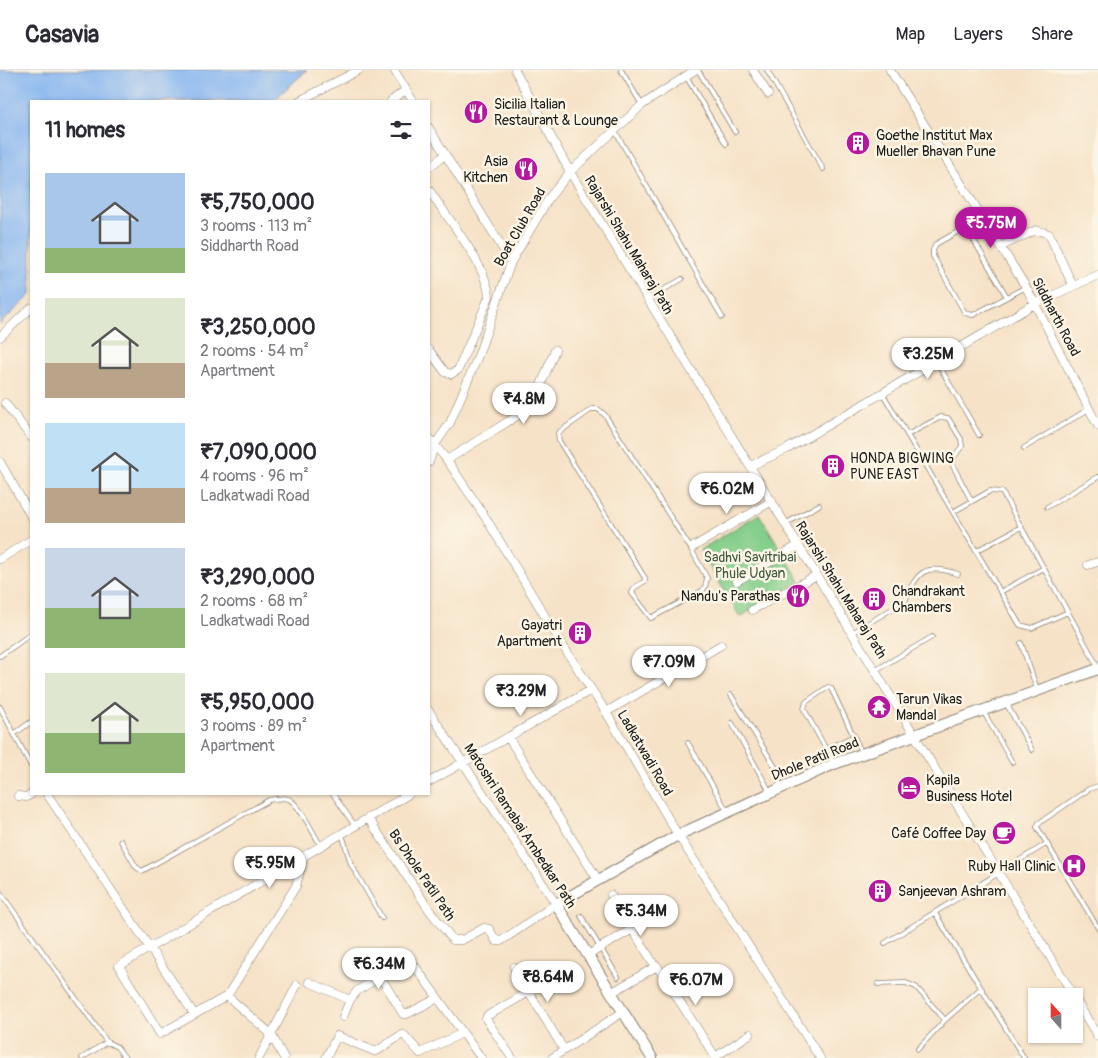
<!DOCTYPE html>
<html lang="en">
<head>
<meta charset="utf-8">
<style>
	:root { --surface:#fff; --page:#f2f2f3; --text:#2b2b33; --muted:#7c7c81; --line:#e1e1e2; --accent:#b5179e }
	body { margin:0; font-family:Pangolin,sans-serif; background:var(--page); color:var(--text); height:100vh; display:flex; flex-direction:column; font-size:19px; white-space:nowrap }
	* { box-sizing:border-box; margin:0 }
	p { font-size:16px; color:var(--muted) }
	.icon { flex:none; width:28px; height:28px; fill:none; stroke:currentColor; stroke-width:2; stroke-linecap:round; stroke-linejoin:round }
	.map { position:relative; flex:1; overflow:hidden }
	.drawer { position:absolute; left:30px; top:30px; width:400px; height:695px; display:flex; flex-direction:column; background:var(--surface); border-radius:0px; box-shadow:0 1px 4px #0004 }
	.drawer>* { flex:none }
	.needle { width:32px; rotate:339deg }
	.controls { position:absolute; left:1028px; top:918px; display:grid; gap:10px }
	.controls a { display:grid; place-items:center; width:55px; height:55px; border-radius:0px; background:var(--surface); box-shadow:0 1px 4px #0004; font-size:25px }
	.price { position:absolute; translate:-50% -42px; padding:0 11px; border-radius:18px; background:#fff; color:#222; font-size:16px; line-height:32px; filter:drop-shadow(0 1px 2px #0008) }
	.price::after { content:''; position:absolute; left:50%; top:30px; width:15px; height:11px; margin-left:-8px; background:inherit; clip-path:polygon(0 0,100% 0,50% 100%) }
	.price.selected { background:var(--accent); color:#fff }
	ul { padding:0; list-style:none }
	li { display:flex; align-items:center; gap:15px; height:125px; padding:0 15px }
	li span { display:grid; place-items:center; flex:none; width:140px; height:100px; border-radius:0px; color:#555 }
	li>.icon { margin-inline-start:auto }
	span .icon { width:60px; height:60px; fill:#fffc; stroke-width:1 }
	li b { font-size:21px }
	h2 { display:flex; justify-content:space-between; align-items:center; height:60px; padding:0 15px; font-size:21px }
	header { display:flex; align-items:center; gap:30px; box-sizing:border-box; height:70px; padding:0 25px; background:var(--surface); border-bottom:1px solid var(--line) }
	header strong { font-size:24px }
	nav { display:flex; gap:28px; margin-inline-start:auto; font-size:18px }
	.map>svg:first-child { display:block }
	.green { fill:#84ce8b; stroke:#507554 }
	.water { fill:#86b6f1; stroke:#516986 }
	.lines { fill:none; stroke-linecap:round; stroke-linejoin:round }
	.service-casing { stroke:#897f72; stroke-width:5.5 }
	.minor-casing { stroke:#897f72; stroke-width:9 }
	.tertiary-casing { stroke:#897f72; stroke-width:12 }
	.service { stroke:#fff; stroke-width:4 }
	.minor { stroke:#fff; stroke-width:8 }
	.tertiary { stroke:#fff; stroke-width:10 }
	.labels { text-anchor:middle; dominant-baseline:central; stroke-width:5; stroke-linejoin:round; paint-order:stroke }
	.poi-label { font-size:14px; fill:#1c1c1c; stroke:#fcf5e5; text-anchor:start }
	.street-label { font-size:14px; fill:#1c1c1c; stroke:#fcf5e5 }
	.park-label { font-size:14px; fill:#405a43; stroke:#fcf5e5 }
</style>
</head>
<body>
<header>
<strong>Casavia</strong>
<nav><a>Map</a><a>Layers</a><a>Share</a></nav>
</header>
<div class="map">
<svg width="1098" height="988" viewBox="0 0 1098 988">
	<rect width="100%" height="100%" fill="#fcf5e5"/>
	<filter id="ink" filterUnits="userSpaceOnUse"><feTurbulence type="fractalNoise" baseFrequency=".02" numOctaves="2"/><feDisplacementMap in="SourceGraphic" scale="10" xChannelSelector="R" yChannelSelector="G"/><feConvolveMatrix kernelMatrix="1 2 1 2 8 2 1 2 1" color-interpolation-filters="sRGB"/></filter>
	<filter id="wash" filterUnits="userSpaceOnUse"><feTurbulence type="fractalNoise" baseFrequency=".0096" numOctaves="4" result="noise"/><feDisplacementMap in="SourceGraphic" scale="20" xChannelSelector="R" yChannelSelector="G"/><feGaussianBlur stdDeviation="1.12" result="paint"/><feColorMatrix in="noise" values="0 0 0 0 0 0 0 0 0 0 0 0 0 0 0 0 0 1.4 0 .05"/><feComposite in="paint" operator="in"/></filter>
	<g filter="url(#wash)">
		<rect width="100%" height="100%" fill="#f6e2c7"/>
		<path class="green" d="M759 444 800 511 740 547 700 480Z"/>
		<path class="water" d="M0 0H307L273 31H31V225L0 254Z"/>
	</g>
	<g filter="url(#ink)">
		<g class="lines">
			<g class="service-casing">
				<path id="service" d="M621 0 642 35
					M698 0 735 62
					M767 0 823 99
					M686 6 726 74
					M615 61 722 247
					M982 148 936 174 933 180V186L965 243 973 245 1026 217
					M966 157 1007 227
					M648 229 682 209
					M937 292 979 365
					M883 324 1020 555 1032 558 1068 542
					M592 339H598L605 345 691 479 707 508 705 517 702 521 651 548 632 523 634 518 645 511V508L559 371 558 363Z
					M907 365 941 347 948 348 961 369 962 376 954 387 952 394 971 430
					M1024 378 1089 339
					M1047 437 1098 407
					M953 442 990 421 1002 422 1098 597
					M785 454 819 435
					M976 481 1021 457
					M1000 522 1044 498
					M852 563 905 531C917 501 925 493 958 504
					M1021 573 1037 619
					M0 586 31 564
					M876 600 932 567
					M731 625 777 700 780 718
					M1006 633 1032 680
					M0 637 31 696
					M983 641 1012 692
					M732 653 770 722
					M14 664 31 652
					M688 673 727 741
					M826 679 854 666
					M833 692 804 639 806 632 828 617 831 618 862 684
					M1098 716 1089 719 1039 753 1037 757 1098 858
					M333 724 355 756
					M342 764 351 794 382 848
					M121 771 136 797 142 801 269 730C274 729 283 727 289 729 300 735 314 765 321 776
					M0 822 107 972
					M935 843 1024 988
					M581 846 618 907
					M885 873 1046 774
					M878 914 906 913 916 917 945 950
					M918 979 945 950 981 918
					M82 988 107 972 117 977 125 988"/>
			</g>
			<g class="minor-casing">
				<path id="minor" d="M394 0 413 31
					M515 0 570 102 1074 926
					M753 0 768 24
					M890 0 1026 217 1098 356
					M299 31 359 0
					M391 31 406 20
					M429 58 511 192
					M429 97 445 85
					M429 120C446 146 488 197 489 227L458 300 451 304 445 302 429 280
					M1002 176 1036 160 1049 164 1073 216
					M0 267 31 238
					M5 333 31 367
					M429 368 447 390 487 450 563 576 606 642 678 765 820 988
					M447 390 528 339 535 330 555 280
					M0 392 31 446
					M429 392 434 376 450 353 478 286 511 192 549 128 570 102 642 35 695 0
					M750 396 787 379 1036 233 1098 205
					M693 477 772 431
					M0 489 31 470
					M1088 495 1098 492
					M737 511 799 475
					M752 540 817 505
					M606 642 721 575
					M508 667 598 810
					M429 712 591 620
					M47 724 194 944
					M18 726 26 727 32 724
					M368 748 430 841 453 870H462L484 858 489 859 496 871H501L556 834 429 641
					M304 786 296 816 227 926 160 964 119 896C216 838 312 781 409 724
					M611 825 652 891
					M588 885 663 841
					M514 897 564 980
					M380 906 403 944H407L438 928
					M309 912 350 930
					M611 923 657 896 716 988
					M227 926 271 964 284 988
					M1074 927 1098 967
					M343 947 350 930 357 921 409 888 481 988
					M715 987 750 964
					M259 988 297 915
					M326 988 337 966 374 981H377L401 965H404L420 983 463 963
					M512 988 486 949 487 946 529 922
					M552 988 623 942"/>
			</g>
			<g class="tertiary-casing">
				<path id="tertiary" d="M652 988 556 834 678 765 834 694 1098 599"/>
			</g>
			<use href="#service" class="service"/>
			<use href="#minor" class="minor"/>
			<use href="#tertiary" class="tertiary"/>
		</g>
	</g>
	<defs>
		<g id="restaurant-disc" transform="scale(1.25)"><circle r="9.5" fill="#b5179e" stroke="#fcf5e5"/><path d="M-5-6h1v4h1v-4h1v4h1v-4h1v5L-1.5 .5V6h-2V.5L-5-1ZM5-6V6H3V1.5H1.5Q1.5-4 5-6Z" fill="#fff"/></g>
		<g id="building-disc" transform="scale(1.25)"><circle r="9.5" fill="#b5179e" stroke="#fcf5e5"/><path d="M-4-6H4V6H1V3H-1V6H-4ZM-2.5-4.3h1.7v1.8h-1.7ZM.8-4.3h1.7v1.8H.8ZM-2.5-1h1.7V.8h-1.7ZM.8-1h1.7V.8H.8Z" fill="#fff"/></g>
		<g id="temple-disc" transform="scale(1.25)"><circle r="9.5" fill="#b5179e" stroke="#fcf5e5"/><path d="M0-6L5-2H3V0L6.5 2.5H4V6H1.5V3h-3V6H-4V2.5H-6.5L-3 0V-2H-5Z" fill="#fff"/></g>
		<g id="hotel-disc" transform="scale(1.25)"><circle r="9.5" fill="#b5179e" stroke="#fcf5e5"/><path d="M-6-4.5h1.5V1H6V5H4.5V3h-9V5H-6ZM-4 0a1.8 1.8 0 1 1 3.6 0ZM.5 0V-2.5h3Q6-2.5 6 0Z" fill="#fff"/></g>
		<g id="cafe-disc" transform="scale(1.25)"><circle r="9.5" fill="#b5179e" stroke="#fcf5e5"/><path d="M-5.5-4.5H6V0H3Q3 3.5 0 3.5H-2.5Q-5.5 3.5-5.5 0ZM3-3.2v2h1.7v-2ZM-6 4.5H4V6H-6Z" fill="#fff"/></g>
		<g id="hospital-disc" transform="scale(1.25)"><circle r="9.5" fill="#b5179e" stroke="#fcf5e5"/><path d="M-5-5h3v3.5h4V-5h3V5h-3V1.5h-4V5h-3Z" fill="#fff"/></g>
	</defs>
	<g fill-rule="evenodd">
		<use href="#restaurant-disc" x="476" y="42"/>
		<use href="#building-disc" x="858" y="73"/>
		<use href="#restaurant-disc" x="526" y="99"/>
		<use href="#building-disc" x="833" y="396"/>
		<use href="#restaurant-disc" x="798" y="526"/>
		<use href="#building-disc" x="874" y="529"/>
		<use href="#building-disc" x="580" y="563"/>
		<use href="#temple-disc" x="879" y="637"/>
		<use href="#hotel-disc" x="909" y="718"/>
		<use href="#cafe-disc" x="1004" y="763"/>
		<use href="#hospital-disc" x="1074" y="796"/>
		<use href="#building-disc" x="880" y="821"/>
	</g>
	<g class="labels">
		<g class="poi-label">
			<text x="494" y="34">Sicilia Italian<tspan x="494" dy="16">Restaurant &amp; Lounge</tspan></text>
			<text x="876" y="65">Goethe Institut Max<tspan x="876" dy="16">Mueller Bhavan Pune</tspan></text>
			<text x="508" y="91" text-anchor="end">Asia<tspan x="508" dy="16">Kitchen</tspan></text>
			<text x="850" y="388">HONDA BIGWING<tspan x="850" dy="16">PUNE EAST</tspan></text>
			<text x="892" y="521">Chandrakant<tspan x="892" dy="16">Chambers</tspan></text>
			<text x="780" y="526" text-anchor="end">Nandu's Parathas</text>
			<text x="562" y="555" text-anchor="end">Gayatri<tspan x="562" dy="16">Apartment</tspan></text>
			<text x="896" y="629">Tarun Vikas<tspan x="896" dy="16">Mandal</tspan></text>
			<text x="926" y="710">Kapila<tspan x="926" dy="16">Business Hotel</tspan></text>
			<text x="986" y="763" text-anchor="end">Café Coffee Day</text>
			<text x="1056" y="796" text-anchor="end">Ruby Hall Clinic</text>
			<text x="898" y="821">Sanjeevan Ashram</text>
		</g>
		<g class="street-label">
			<text transform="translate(520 157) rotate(-60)">Boat Club Road</text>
			<text transform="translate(629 175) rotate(59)">Rajarshi Shahu Maharaj Path</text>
			<text transform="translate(1056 247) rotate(62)">Siddharth Road</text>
			<text transform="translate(841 520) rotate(58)">Rajarshi Shahu Maharaj Path</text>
			<text transform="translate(645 683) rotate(60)">Ladkatwadi Road</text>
			<text transform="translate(815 689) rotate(-22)">Dhole Patil Road</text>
			<text transform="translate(520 756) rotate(57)">Matoshri Ramabai Ambedkar Path</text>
			<text transform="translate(422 805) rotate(56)">Bs Dhole Patil Path</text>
		</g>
		<g class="park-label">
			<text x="750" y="487">Sadhvi Savitribai<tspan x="750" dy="16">Phule Udyan</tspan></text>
		</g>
	</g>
</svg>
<div class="controls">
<a><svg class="needle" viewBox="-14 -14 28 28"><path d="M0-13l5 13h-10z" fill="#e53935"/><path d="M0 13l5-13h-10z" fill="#7c7c81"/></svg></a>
</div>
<b class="price selected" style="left:991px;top:179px">₹5.75M</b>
<b class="price" style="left:928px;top:310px">₹3.25M</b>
<b class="price" style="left:524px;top:355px">₹4.8M</b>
<b class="price" style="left:727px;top:445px">₹6.02M</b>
<b class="price" style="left:669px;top:618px">₹7.09M</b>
<b class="price" style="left:521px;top:647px">₹3.29M</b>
<b class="price" style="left:270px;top:819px">₹5.95M</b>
<b class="price" style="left:641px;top:867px">₹5.34M</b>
<b class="price" style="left:379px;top:920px">₹6.34M</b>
<b class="price" style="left:548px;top:933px">₹8.64M</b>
<b class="price" style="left:696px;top:936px">₹6.07M</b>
<section class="drawer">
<h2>11 homes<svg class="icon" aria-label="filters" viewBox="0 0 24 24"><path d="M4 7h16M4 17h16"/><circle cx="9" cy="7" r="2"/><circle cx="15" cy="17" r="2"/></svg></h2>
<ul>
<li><span style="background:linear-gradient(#a9c7e8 75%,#8fb573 0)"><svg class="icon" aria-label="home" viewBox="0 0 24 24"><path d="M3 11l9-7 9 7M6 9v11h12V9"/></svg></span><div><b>₹5,750,000</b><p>3 rooms · 113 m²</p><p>Siddharth Road</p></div></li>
<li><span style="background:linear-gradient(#dfe7d0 65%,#b9a48a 0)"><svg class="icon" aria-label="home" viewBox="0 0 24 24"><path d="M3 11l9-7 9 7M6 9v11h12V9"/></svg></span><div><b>₹3,250,000</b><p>2 rooms · 54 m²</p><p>Apartment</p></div></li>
<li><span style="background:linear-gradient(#bfe0f5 65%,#b9a48a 0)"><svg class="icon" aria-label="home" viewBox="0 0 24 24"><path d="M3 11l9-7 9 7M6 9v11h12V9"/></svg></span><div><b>₹7,090,000</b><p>4 rooms · 96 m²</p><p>Ladkatwadi Road</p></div></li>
<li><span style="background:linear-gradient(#c9d6e8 60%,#8fb573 0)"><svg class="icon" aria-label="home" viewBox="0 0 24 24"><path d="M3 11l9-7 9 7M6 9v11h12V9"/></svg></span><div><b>₹3,290,000</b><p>2 rooms · 68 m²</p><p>Ladkatwadi Road</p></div></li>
<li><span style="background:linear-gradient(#dfe7d0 60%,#8fb573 0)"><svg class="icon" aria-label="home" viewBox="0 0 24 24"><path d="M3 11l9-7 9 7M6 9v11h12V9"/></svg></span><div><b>₹5,950,000</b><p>3 rooms · 89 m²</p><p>Apartment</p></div></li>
</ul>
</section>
</div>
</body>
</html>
